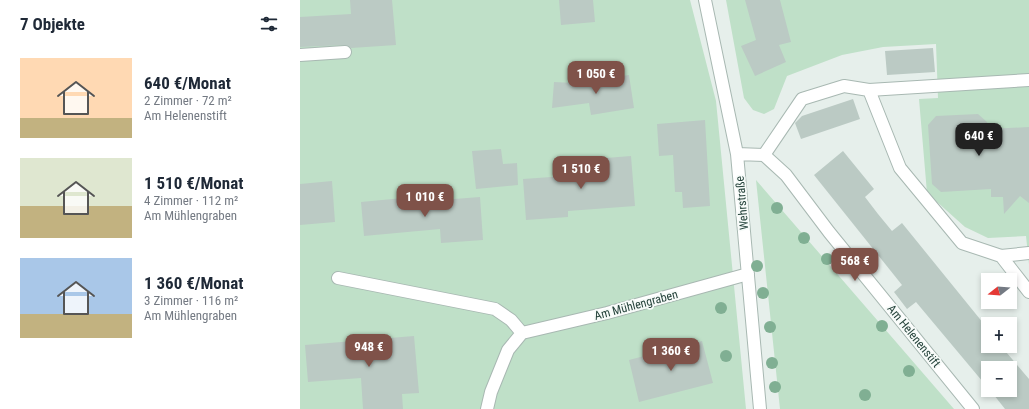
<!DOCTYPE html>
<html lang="de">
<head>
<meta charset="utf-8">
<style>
	:root { --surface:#fff; --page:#f6f6f7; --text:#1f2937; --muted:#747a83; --accent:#7f5249 }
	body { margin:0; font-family:"Roboto Condensed",sans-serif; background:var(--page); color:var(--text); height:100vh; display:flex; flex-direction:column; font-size:15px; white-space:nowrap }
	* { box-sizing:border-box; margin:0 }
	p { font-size:13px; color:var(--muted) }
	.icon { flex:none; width:22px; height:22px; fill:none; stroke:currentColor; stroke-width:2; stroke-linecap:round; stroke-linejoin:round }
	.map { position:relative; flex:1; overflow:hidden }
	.details { display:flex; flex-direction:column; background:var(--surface); width:300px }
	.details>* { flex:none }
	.needle { width:26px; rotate:253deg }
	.tools { position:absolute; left:681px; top:273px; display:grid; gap:8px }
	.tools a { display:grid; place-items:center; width:36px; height:36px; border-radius:0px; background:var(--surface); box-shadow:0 2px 6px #0003; font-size:20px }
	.price { position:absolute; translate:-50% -34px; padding:0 9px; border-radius:8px; background:var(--accent); color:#fff; font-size:13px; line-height:26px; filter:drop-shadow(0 1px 2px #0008) }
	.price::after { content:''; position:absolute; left:50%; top:24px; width:12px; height:9px; margin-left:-6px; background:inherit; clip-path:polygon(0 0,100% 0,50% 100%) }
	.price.selected { background:#222; color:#fff }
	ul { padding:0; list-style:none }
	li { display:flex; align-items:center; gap:12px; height:100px; padding:0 20px }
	li span { display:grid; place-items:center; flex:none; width:112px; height:80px; border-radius:0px; color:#555 }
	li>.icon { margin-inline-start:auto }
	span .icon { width:48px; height:48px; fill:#fffc; stroke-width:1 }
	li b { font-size:17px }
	h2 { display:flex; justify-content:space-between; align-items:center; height:48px; padding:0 20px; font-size:17px }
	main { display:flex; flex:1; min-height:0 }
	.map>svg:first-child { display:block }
	.green { fill:#bfe0c8 }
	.building { fill:#bbcac4 }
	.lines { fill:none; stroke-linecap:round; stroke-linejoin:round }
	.service-casing { stroke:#a8b8b2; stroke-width:14 }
	.minor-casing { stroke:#a8b8b2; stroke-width:14 }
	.service { stroke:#fff; stroke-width:12 }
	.minor { stroke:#fff; stroke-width:12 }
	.tree { fill:#80af93 }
	.labels { text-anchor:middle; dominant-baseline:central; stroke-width:3.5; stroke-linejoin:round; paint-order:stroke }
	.street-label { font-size:12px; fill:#24423a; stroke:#f7fbf9 }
</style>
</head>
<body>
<main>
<section class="details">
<h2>7 Objekte<svg class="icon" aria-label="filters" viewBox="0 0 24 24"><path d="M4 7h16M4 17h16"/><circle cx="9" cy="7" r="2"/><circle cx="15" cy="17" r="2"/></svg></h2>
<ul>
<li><span style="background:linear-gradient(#ffd9b3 75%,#c2b280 0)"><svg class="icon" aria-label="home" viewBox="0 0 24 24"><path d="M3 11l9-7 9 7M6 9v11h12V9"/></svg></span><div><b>640 €/Monat</b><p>2 Zimmer · 72 m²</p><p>Am Helenenstift</p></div></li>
<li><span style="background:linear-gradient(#dfe7d0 60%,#c2b280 0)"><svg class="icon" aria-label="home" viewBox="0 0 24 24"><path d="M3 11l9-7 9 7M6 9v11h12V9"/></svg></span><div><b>1 510 €/Monat</b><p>4 Zimmer · 112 m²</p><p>Am Mühlengraben</p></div></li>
<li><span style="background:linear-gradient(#a9c7e8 70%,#c2b280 0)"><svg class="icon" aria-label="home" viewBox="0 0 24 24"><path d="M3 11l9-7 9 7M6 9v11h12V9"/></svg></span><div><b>1 360 €/Monat</b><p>3 Zimmer · 116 m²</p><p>Am Mühlengraben</p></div></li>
</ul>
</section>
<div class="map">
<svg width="729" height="409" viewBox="0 0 729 409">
	<rect width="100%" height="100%" fill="#e6efeb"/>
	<path class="green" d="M0 0H390L416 101 446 409H0Z
		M426 0H729V264L726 236 688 238 665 227 627 193 619 99 638 98 636 44 583 47 542 55 487 76 474 109 464 114 453 110 444 98Z
		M456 180 654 409H480Z"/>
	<path class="building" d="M50 0H92L96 45 51 48 44 45 0 47V17L51 14Z
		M259 0H293L295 22 261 25Z
		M445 0H480L491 42 479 45 486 62 455 76 441 46 456 40Z
		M633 48 635 72 587 75 585 51Z
		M329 75 334 108 291 115 289 103 252 108 254 82 274 83Z
		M553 99 560 119 501 139 495 123 502 116Z
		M678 114 687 122 688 129 729 127V203L720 196 704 214 703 197H691V189L641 192 632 184 628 125 636 116Z
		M405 120 410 206 383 208 382 192H375L373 155 359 156 357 124Z
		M201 149 203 164 217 163 218 185 176 189 172 151Z
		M543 151 574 189 565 197 578 214 592 231 602 223 688 329V346H701L729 379V409H705L690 390H710V368H688V388L616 302 607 309 594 292 602 285 514 175Z
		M331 156 335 206 268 211V217L226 220 223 179 294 174 293 159Z
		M32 181 35 222 0 225V184Z
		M180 197 183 240 141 243 140 229 64 236 61 202 103 198V203Z
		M114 336 119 393 102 394 103 409H63L61 378 8 382 5 345Z
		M402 341 413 383 339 402 329 360Z"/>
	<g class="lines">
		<g class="service-casing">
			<path id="service" d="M569 90 600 168 662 243 701 256 729 292
				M464 155 502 99 544 86 569 90 729 80
				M701 256 729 253"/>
		</g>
		<g class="minor-casing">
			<path id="minor" d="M405 0 437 154 460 409
				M0 55 45 52
				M437 154 464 155 486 175 529 232 673 409
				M38 278 195 309 211 320 222 333
				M187 409 191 392 208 350 222 333 307 313 448 274"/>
		</g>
		<use href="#service" class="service"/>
		<use href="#minor" class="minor"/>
	</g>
	<g class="tree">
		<circle cx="477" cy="208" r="6"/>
		<circle cx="504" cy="238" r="6"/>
		<circle cx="527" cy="259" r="6"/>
		<circle cx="457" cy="266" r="6"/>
		<circle cx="463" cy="293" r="6"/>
		<circle cx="421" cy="308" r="6"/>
		<circle cx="582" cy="326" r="6"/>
		<circle cx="470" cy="327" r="6"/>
		<circle cx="426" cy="356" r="6"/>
		<circle cx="472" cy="363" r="6"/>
		<circle cx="609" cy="371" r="6"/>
		<circle cx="475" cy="387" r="6"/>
		<circle cx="565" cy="395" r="6"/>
	</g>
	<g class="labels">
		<g class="street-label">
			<text transform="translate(442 203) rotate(-95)">Wehrstraße</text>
			<text transform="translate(336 305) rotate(-15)">Am Mühlengraben</text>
			<text transform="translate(614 336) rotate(51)">Am Helenenstift</text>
		</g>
	</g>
</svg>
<div class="tools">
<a><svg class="needle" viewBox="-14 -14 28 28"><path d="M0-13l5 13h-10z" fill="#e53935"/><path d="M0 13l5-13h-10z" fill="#747a83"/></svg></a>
<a>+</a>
<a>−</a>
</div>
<b class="price" style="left:296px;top:95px">1 050 €</b>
<b class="price selected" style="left:679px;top:157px">640 €</b>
<b class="price" style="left:281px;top:190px">1 510 €</b>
<b class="price" style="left:125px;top:218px">1 010 €</b>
<b class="price" style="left:555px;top:282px">568 €</b>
<b class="price" style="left:69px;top:368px">948 €</b>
<b class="price" style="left:371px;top:372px">1 360 €</b>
</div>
</main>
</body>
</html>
